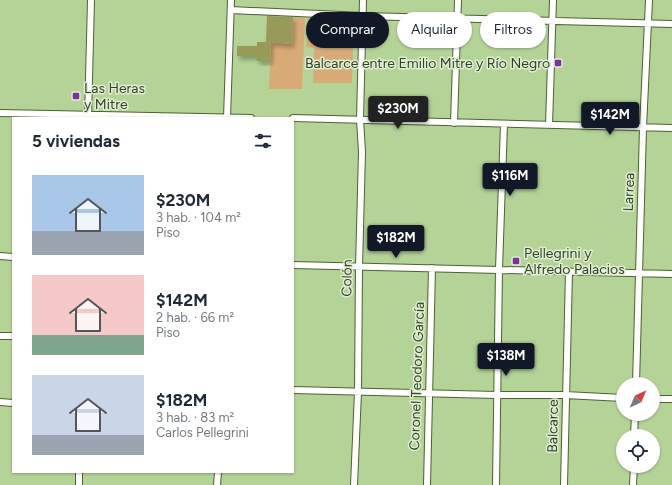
<!DOCTYPE html>
<html lang="es">
<head>
<meta charset="utf-8">
<style>
	:root { --surface:#fff; --page:#f2f2f3; --text:#1f2937; --muted:#747a83; --accent:#111827 }
	body { margin:0; font-family:Figtree,sans-serif; background:var(--page); color:var(--text); height:100vh; display:flex; flex-direction:column; font-size:15px; white-space:nowrap }
	* { box-sizing:border-box; margin:0 }
	p { font-size:13px; color:var(--muted) }
	.icon { flex:none; width:22px; height:22px; fill:none; stroke:currentColor; stroke-width:2; stroke-linecap:round; stroke-linejoin:round }
	.map { position:relative; flex:1; overflow:hidden }
	.side { position:absolute; left:12px; top:117px; width:282px; height:356px; display:flex; flex-direction:column; background:var(--surface); border-radius:0px; box-shadow:0 1px 3px #0004 }
	.side>* { flex:none }
	.guide { position:absolute; left:306px; top:12px; width:306px; height:36px; display:flex; gap:8px }
	.needle { width:26px; rotate:44deg }
	.controls { position:absolute; left:616px; top:377px; display:grid; gap:8px }
	.controls a { display:grid; place-items:center; width:44px; height:44px; border-radius:50%; background:var(--surface); box-shadow:0 1px 3px #0004; font-size:20px }
	.price { position:absolute; translate:-50% -34px; padding:0 9px; border-radius:4px; background:var(--accent); color:#fff; font-size:13px; line-height:26px; filter:drop-shadow(0 1px 2px #0008) }
	.price::after { content:''; position:absolute; left:50%; top:24px; width:12px; height:9px; margin-left:-6px; background:inherit; clip-path:polygon(0 0,100% 0,50% 100%) }
	.price.on { background:#222; color:#fff }
	ul { padding:0; list-style:none }
	li { display:flex; align-items:center; gap:12px; height:100px; padding:0 20px }
	li span { display:grid; place-items:center; flex:none; width:112px; height:80px; border-radius:0px; color:#555 }
	li>.icon { margin-inline-start:auto }
	span .icon { width:48px; height:48px; fill:#fffc; stroke-width:1 }
	li b { font-size:17px }
	h2 { display:flex; justify-content:space-between; align-items:center; height:48px; padding:0 20px; font-size:17px }
	.pill { padding:0 14px; border-radius:18px; background:var(--surface); box-shadow:0 1px 3px #0004; font-size:14px; line-height:36px }
	.pill.on { background:var(--accent); color:#fff }
	.map>svg:first-child { display:block }
	.green { fill:#d8ab76 }
	.building { fill:#989a5a; filter:url(#shadow) }
	.lines { fill:none; stroke-linecap:round; stroke-linejoin:round }
	.street-casing { stroke:#49642d; stroke-width:8 }
	.street { stroke:#fff; stroke-width:6 }
	.poi-dot { fill:#7a31a4; stroke:#deeed0; stroke-width:1.5 }
	.labels { text-anchor:middle; dominant-baseline:central; stroke-width:3; stroke-linejoin:round; paint-order:stroke }
	.poi-label { font-size:14px; fill:#344129; stroke:#deeed0; text-anchor:start }
	.street-label { font-size:14px; fill:#344129; stroke:#deeed0 }
</style>
</head>
<body>
<div class="map">
<svg width="672" height="485" viewBox="0 0 672 485">
	<defs>
		<filter id="shadow"><feDropShadow dx="2.5" dy="4" stdDeviation="2" flood-color="#0004"/></filter>
	</defs>
	<rect width="100%" height="100%" fill="#b4d397"/>
	<path class="green" d="M293 17 305 18 302 89H269L271 42 292 44Z
		M308 18 354 19 352 83H313L314 48 306 47Z"/>
	<path class="building" d="M267 16 293 17 292 44 271 42 270 61H257V56H237V46H257V42H271H266Z"/>
	<g class="lines">
		<g class="street-casing">
			<path id="street" d="M231 10 363 16 672 24
				M0 113 251 118
				M88 118 91 0
				M227 118 231 0
				M293 118 672 128
				M454 123 458 0
				M549 125 553 0
				M0 256 13 257
				M293 265 672 274
				M0 336H13
				M636 384 643 128 649 0
				M293 390 497 395H565L623 398
				M653 399H672
				M0 402 13 403
				M634 436 635 414
				M79 485V472
				M217 485 218 472
				M354 485 358 392 359 267 362 152 360 119 363 0
				M427 485 432 268
				M496 485 499 269 504 124
				M564 485 569 271
				M633 485 634 466"/>
		</g>
		<use href="#street" class="street"/>
	</g>
	<g class="poi-dot">
		<rect x="554" y="59" width="8" height="8" rx="2"/>
		<rect x="72" y="92" width="8" height="8" rx="2"/>
		<rect x="512" y="257" width="8" height="8" rx="2"/>
	</g>
	<g class="labels">
		<g class="poi-label">
			<text x="550" y="63" text-anchor="end">Balcarce entre Emilio Mitre y Río Negro</text>
			<text x="84" y="88">Las Heras<tspan x="84" dy="16">y Mitre</tspan></text>
			<text x="524" y="253">Pellegrini y<tspan x="524" dy="16">Alfredo Palacios</tspan></text>
		</g>
		<g class="street-label">
			<text transform="translate(629 192) rotate(-88)">Larrea</text>
			<text transform="translate(347 278) rotate(-89)">Colón</text>
			<text transform="translate(417 376) rotate(-88)">Coronel Teodoro García</text>
			<text transform="translate(553 426) rotate(-89)">Balcarce</text>
		</g>
	</g>
</svg>
<div class="controls">
<a><svg class="needle" viewBox="-14 -14 28 28"><path d="M0-13l5 13h-10z" fill="#e53935"/><path d="M0 13l5-13h-10z" fill="#747a83"/></svg></a>
<a><svg class="icon" aria-label="locate" viewBox="0 0 24 24"><circle cx="12" cy="12" r="6"/><path d="M12 2v4M12 18v4M2 12h4M18 12h4"/></svg></a>
</div>
<b class="price on" style="left:398px;top:130px">$230M</b>
<b class="price" style="left:610px;top:136px">$142M</b>
<b class="price" style="left:510px;top:197px">$116M</b>
<b class="price" style="left:396px;top:259px">$182M</b>
<b class="price" style="left:506px;top:377px">$138M</b>
<div class="guide">
<a class="pill on">Comprar</a>
<a class="pill">Alquilar</a>
<a class="pill">Filtros</a>
</div>
<section class="side">
<h2>5 viviendas<svg class="icon" aria-label="filters" viewBox="0 0 24 24"><path d="M4 7h16M4 17h16"/><circle cx="9" cy="7" r="2"/><circle cx="15" cy="17" r="2"/></svg></h2>
<ul>
<li><span style="background:linear-gradient(#a9c7e8 70%,#9aa5b1 0)"><svg class="icon" aria-label="home" viewBox="0 0 24 24"><path d="M3 11l9-7 9 7M6 9v11h12V9"/></svg></span><div><b>$230M</b><p>3 hab. · 104 m²</p><p>Piso</p></div></li>
<li><span style="background:linear-gradient(#f6c9c9 75%,#7fa58c 0)"><svg class="icon" aria-label="home" viewBox="0 0 24 24"><path d="M3 11l9-7 9 7M6 9v11h12V9"/></svg></span><div><b>$142M</b><p>2 hab. · 66 m²</p><p>Piso</p></div></li>
<li><span style="background:linear-gradient(#c9d6e8 75%,#9aa5b1 0)"><svg class="icon" aria-label="home" viewBox="0 0 24 24"><path d="M3 11l9-7 9 7M6 9v11h12V9"/></svg></span><div><b>$182M</b><p>3 hab. · 83 m²</p><p>Carlos Pellegrini</p></div></li>
</ul>
</section>
</div>
</body>
</html>
